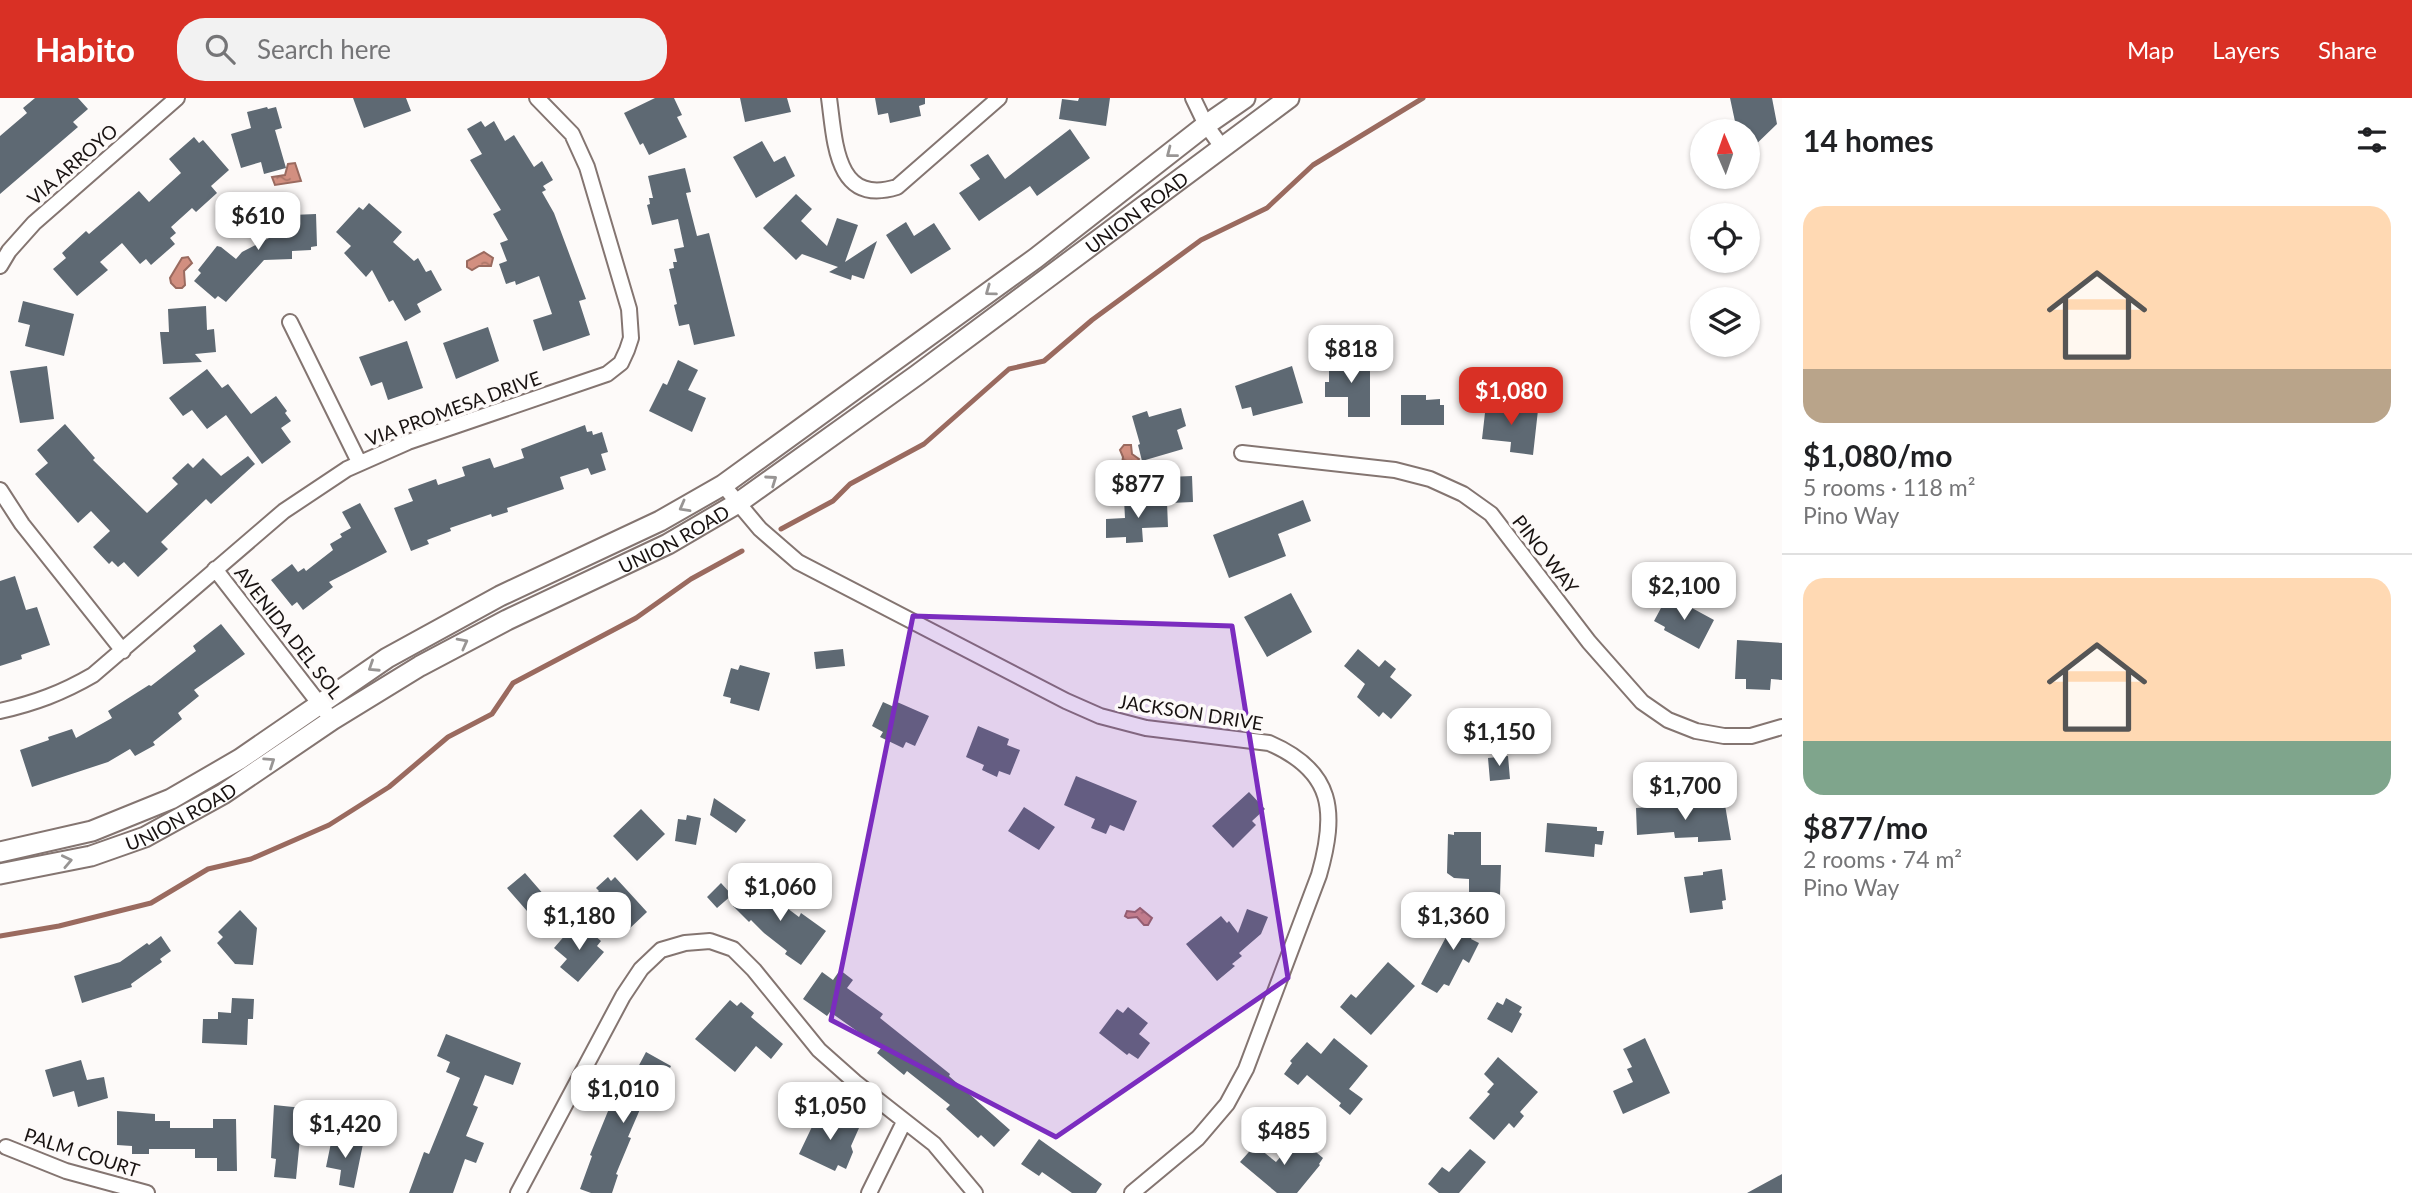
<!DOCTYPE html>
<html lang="en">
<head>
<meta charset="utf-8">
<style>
	:root { --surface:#fff; --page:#f2f2f2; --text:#202124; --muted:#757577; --line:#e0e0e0; --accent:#d93025 }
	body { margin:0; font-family:Lato,sans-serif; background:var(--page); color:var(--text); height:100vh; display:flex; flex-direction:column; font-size:26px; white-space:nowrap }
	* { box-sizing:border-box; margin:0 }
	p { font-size:23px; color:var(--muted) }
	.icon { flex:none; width:38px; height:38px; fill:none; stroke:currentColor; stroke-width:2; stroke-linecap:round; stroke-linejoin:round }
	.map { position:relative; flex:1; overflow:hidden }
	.side { display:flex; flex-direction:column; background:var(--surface); width:630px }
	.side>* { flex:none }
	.needle { width:46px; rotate:358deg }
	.tools { position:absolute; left:1690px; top:21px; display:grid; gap:14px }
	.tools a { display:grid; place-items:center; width:70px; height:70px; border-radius:50%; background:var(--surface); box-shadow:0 2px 5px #0004; font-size:35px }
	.price { position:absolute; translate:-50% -60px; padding:0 16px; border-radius:14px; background:#fff; color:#222; font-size:23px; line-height:46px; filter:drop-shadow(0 2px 4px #0008) }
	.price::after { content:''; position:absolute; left:50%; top:42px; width:21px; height:16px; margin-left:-10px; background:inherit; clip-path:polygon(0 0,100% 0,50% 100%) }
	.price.selected { background:var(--accent); color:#fff }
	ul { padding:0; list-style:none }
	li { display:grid; align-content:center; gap:14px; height:371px; padding:0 21px }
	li+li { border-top:2px solid var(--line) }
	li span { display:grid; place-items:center; height:217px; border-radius:21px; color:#555 }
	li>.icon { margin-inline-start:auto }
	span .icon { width:126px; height:126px; fill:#fffc; stroke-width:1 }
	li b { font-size:30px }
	h2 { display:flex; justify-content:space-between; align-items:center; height:84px; padding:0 21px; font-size:30px }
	header { display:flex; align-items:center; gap:42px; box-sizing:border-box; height:98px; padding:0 35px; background:var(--accent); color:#fff }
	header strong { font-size:33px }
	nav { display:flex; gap:38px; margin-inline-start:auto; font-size:24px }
	.search { width:490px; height:63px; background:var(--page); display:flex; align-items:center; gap:18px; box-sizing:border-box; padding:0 24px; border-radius:28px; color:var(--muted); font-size:26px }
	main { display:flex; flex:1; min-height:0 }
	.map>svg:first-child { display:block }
	.water { fill:url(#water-ripples); stroke:#9a6a5f; stroke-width:2 }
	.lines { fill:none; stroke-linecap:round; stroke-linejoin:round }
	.stream { stroke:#9a6a5f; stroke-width:5 }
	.building { fill:#5e6973 }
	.minor-casing { stroke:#847571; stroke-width:18 }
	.secondary-casing { stroke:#847571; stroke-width:23 }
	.minor { stroke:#fff; stroke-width:14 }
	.secondary { stroke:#fff; stroke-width:19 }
	.oneway { stroke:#989594 }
	.marked { fill:#7b2cbf; fill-opacity:0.2; stroke:#7b2cbf; stroke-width:5; stroke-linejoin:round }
	.labels { text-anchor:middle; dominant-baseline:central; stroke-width:7; stroke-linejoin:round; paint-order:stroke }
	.street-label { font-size:19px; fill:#191312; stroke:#fdfaf9 }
</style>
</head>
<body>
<header>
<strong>Habito</strong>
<div class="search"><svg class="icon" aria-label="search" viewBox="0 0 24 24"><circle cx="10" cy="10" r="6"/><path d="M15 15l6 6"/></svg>Search here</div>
<nav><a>Map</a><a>Layers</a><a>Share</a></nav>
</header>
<main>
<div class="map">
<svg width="1782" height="1095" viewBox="0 0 1782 1095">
	<defs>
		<pattern id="water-ripples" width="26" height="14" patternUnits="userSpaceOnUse" patternTransform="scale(1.75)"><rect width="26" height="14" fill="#d28f80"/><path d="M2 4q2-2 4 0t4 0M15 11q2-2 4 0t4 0" fill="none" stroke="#aa7467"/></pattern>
	</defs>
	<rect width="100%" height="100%" fill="#fdfaf9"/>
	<path class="water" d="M295 65 301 83 275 87 272 79 285 77 288 66Z
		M484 154 493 160 491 168H479L472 172 467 169V163Z
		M188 159 192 165 184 173 185 187 182 190H176L171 185 170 180 182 160Z
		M1124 347H1131L1132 356 1139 361 1134 370 1128 371 1122 366 1123 359 1120 352Z
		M1140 810 1152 820 1148 827H1144L1137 819 1128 820 1125 818 1127 813 1135 814Z"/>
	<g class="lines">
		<path class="stream" d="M781 431 833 403 850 386 924 346 1009 271 1044 263 1092 222 1201 142 1267 110 1313 67 1423 0
			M0 838 59 828 151 805 208 771 251 761 329 727 389 689 448 639 492 616 513 585 636 520 691 481 742 453"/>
	</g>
	<path class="building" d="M35 0H78L88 11 73 24 78 29 0 96V38L27 15 23 10Z
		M353 0H406L411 13 364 30Z
		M655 0H674L682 17 677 19 687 39 649 57 643 45 640 47 624 15Z
		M740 0H787L791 14 745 24Z
		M875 0H925V6L919 8 921 18 890 25 888 15 878 17Z
		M1079 0H1110L1106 28 1059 21 1062 1 1078 3Z
		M1730 0H1772L1777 26 1748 54V33H1737Z
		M267 9 268 11 276 9 282 30 275 32 286 70 264 76 261 64 241 70 231 36 251 30 247 14Z
		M481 23 485 29 494 23 505 43 514 37 534 69 542 63 553 82 543 88 546 92 542 94 554 115 586 201 579 203 590 237 543 253 533 222 552 216 539 178 516 187 515 183 506 186 499 166 507 163 500 145 508 142 493 116 501 112 470 62 482 56 467 31Z
		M1070 31 1090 60 1037 98 1030 88 979 123 959 95 980 81 970 67 988 56 1005 81Z
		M194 39 199 45 203 42 229 72 211 88 217 95 196 114 192 110 171 129 176 135 170 140 175 146 151 167 146 161 140 166 122 145 100 164 108 172 77 198 53 171 66 160 62 155 86 133 89 136 139 93 149 104 181 75 169 61Z
		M762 43 774 64 785 58 795 78 756 100 733 59Z
		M685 70 691 94 686 95 697 138 709 135 735 238 694 247 689 226 679 228 674 207 677 206 669 171 674 170 673 164H677L674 151 684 149 678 121 652 127 647 107 650 106 649 100H653L648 78Z
		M796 96 812 111 801 123 827 148 837 120 858 127 845 164 877 143 864 181 852 177 851 182 829 174 838 169 802 156 796 162 763 130Z
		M369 105 402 134 393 144 414 163 418 160 426 174 431 172 442 192 417 206 421 214 405 223 393 202 389 204 372 172 366 179 344 155 351 148 336 134 359 109 363 112Z
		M292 106V117L316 116 317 148 311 149V152L292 153V161L264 162 226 204 218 198 215 201 194 183 201 175 198 172 217 148 221 149 236 161 242 154 269 140 268 107Z
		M906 124 914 138 934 125 951 151 911 176 886 137Z
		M23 203 74 216 64 258 25 248 30 227 18 224Z
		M206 208 207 232 214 231 216 254 195 256 202 264 163 266 160 234H169L168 211Z
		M488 229 499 263 456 281 443 245Z
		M407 243 423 290 388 302 382 284 371 288 359 259Z
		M1329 261H1370V319H1348V299H1325V284H1329Z
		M678 262 698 272 688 292 706 300 692 334 649 313 663 285 667 287Z
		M47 268 54 321 20 325 10 273Z
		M1292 268 1303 305 1253 318 1251 309 1242 311 1235 288Z
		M207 271 222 290 228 286 251 316 276 298 287 313 285 315 291 323 281 330 291 344 262 366 226 317 207 331 192 312 183 318 169 300Z
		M1401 297H1426V302L1440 301V307H1444V327H1401Z
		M1486 306 1538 312 1533 357 1510 354 1511 344 1482 341Z
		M1181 310 1186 328 1177 332 1183 351 1142 363 1138 347 1140 346 1132 318 1147 313 1149 319Z
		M65 326 95 360 93 362 147 415 178 386 172 380 188 365 193 370 203 360 221 378 248 358 255 366 211 406 206 401 161 444 168 451 138 479 124 464 118 469 112 463 109 466 93 449 110 433 91 413 78 425 35 376 48 365 37 352Z
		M585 327 587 334 592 333 593 337 602 334 608 354 601 356 606 372 591 377 588 370 560 379 564 391 507 410 508 414 492 419 491 416 450 430 451 433 427 442 429 446 411 453 394 410 413 403 408 391 436 381 438 387 465 378 462 369 490 360 494 370 524 360 521 351Z
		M1192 378 1193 404 1170 405 1168 379Z
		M1142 400 1143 405 1167 404 1168 429 1142 430 1143 444 1126 445V439L1106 440V421L1125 420 1124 401Z
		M1303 402 1311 423 1278 436 1286 458 1229 480 1213 437Z
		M360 405 387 454 329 484 333 489 303 512 297 504 292 508 271 482 292 466 298 474 304 470 306 473 333 452 330 446 342 439 340 436 351 430 342 414Z
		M15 478 26 512 37 509 50 547 21 557 22 561 0 568V483Z
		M1291 495 1312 534 1267 559 1244 519Z
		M1668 497 1714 522 1699 551 1664 532 1665 529 1654 523Z
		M221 526 245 556 194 592 199 598 178 615 182 621 153 644 155 647 135 658 130 651 108 664 32 689 20 652 49 642 48 639 72 631 76 640 112 620 108 613 149 587 151 588 196 553 193 548Z
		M1737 542 1782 545V582L1771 581 1770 592 1746 591V581H1735Z
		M843 551 845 568 816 571 814 554Z
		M1358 551 1379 569 1385 562 1396 571 1390 579 1412 597 1391 621 1383 614 1379 619 1357 599 1365 586 1344 568Z
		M740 567 770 575 759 613 730 605 731 600 723 598 731 570 738 572Z
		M883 604 894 609 897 604 929 618 915 648 906 644 903 650 880 639 883 634 872 628Z
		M978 628 1009 641 1007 647 1020 652 1010 677 999 673 997 679 982 672 984 667 966 659Z
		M1508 658 1510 681 1490 683 1488 660Z
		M1076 678 1137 703 1124 733 1110 727 1106 736 1091 730 1095 721 1064 707Z
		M1249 694 1265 711 1252 723 1256 727 1233 750 1212 728Z
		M714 700 746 722 736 735 710 717Z
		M1705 706V708L1725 707 1731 742 1698 744V739L1675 740 1674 734 1637 737 1636 710Z
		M1024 709 1055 729 1039 752 1008 733Z
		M641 711 665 736 637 763 613 738Z
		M687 717 701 720 696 747 675 743 678 721 686 722Z
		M1547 725 1597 729V733H1604L1602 747 1595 746 1594 759 1545 754Z
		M1454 734H1481V767H1501L1500 797 1469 796V781L1454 780 1447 775 1448 736 1454 737Z
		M1722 771 1726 802 1722 803 1723 811 1690 815 1684 779 1703 777V774Z
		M525 775 545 798 527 813 507 790Z
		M608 779 611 783 615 779 647 814 628 832 595 797 599 793 596 790Z
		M760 782 783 807 799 819 801 815 826 833 801 867 785 856 787 853 764 835 751 822 749 824 733 808Z
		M721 785 732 797 717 810 707 799Z
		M1247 811 1268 819 1261 836 1239 855 1242 858 1232 866 1235 868 1217 883 1186 846 1221 818 1227 825 1229 823 1238 835Z
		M1461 811 1481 822 1471 841 1479 845 1469 865 1463 861 1449 888 1444 886 1437 895 1421 886Z
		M240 812 257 830 253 867 235 866 217 845 223 839 218 834Z
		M573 828 579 834 584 828 601 843 597 848 604 854 578 884 560 869 567 861 554 850Z
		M161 838 171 853 160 861 162 864 131 886 132 889 82 905 74 878 120 864 147 845 149 847Z
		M1388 864 1415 888 1371 937 1340 909 1351 896 1356 900Z
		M840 872 853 882 847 890 883 916 880 920 950 976 949 978 1010 1032 994 1049 981 1037 978 1040 946 1011 950 1007 907 973 904 977 877 955 881 950 830 914 827 918 803 901 822 874 833 882Z
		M232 900 254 901 253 921H248L247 947 202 945 203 921H218V914L231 915Z
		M1506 900 1522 909 1519 914 1522 916 1512 935 1487 921 1497 904 1503 907Z
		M730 902 737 908 741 904 754 915 751 919 783 946 771 961 756 948 735 974 695 941Z
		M1128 909 1148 925 1139 936 1150 945 1138 961 1129 955 1127 957 1099 935 1117 911 1123 915Z
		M446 936 521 965 513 987 485 977 473 1007 478 1009 466 1038 484 1045 476 1065 465 1061 453 1095H409L424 1054 429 1056 460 980 446 974 450 964 437 958Z
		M1334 940 1368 968 1349 991 1363 1001 1350 1017 1339 1008 1341 1005 1307 977 1298 987 1284 976 1292 965 1290 963 1307 944 1321 956Z
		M1645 940 1670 995 1623 1016 1613 993 1633 984 1627 971 1632 969 1623 951Z
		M646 954 671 968 649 1013 641 1009 628 1039 631 1040 616 1076 618 1077 612 1095H591L580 1091 592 1058 590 1057 613 1001 620 1003Z
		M1498 959 1538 994 1520 1014 1524 1018 1514 1030 1509 1025 1494 1042 1469 1020 1490 996 1487 994 1494 986 1484 976Z
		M81 962 87 982 104 979 108 1000 78 1009 74 993 53 999 45 972Z
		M274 1007 303 1010 296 1081 274 1079 276 1061 271 1060Z
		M820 1012 859 1030 851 1048 853 1054 846 1071 838 1067 835 1073 799 1056Z
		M117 1013 155 1016V1023H170V1030H213V1021H236L237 1073H217V1060H195V1051H149V1056H132V1048L117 1047Z
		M1298 1039 1323 1060 1319 1066 1320 1067 1297 1095H1277L1240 1064 1255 1047 1276 1064Z
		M332 1040 363 1046 354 1090 339 1087 341 1072 326 1069Z
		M1039 1041 1102 1086 1096 1095H1072L1042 1074 1039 1078 1021 1066Z
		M1470 1051 1486 1064 1459 1095H1439L1428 1086 1442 1069 1449 1074Z
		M1782 1076V1095H1747Z"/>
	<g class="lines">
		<g class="minor-casing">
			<path id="minor" d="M829 0C835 43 835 108 897 89L999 0
				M1193 0 1206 27 1222 49
				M0 168 9 153 34 125 177 0
				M290 224 359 364
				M1242 355 1395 372 1430 381 1463 396 1491 416 1589 544 1642 604 1668 622 1696 633 1724 638H1751L1782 629
				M723 387 760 431 798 464 1066 603 1100 618 1146 630 1269 645C1334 673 1337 714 1319 777L1246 971 1227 1006 1198 1040 1132 1095
				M0 392 22 426 123 553
				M215 471 332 622
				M0 613C35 605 62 595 93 577L284 413 347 371 408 344 607 276 621 265 627 252 631 240 629 211 587 69 572 36 537 0
				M6 1049 66 1073 147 1095
				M518 1095 623 898 641 871 661 852 685 845 710 843 733 851 754 872 819 952 855 984 934 1046 975 1095
				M869 1095 904 1024"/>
		</g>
		<g class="secondary-casing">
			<g id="secondary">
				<path d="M0 754 92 733 171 701 240 661 387 560 500 498 660 423 723 387 1036 160 1206 27 1245 0"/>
				<path id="s1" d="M0 776 91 758 145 739 223 696 332 622 420 568 507 522 668 446 738 405 917 277 1289 0"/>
			</g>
		</g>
		<use href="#minor" class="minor"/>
		<use href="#secondary" class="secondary"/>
	</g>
	<defs><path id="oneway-chevron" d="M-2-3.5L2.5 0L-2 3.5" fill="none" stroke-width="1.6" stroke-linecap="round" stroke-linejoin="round" transform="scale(1.75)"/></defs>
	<g class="oneway">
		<use href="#oneway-chevron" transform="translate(1171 55) rotate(142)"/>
		<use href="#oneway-chevron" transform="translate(990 193) rotate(144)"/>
		<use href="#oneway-chevron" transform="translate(772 382) rotate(-35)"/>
		<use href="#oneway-chevron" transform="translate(684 409) rotate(151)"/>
		<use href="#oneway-chevron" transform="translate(463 545) rotate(-28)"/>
		<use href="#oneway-chevron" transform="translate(373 569) rotate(147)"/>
		<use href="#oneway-chevron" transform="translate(270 664) rotate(-34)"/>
		<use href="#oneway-chevron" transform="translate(67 763) rotate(-12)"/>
	</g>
	<path class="marked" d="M913 518 1232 528 1288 880 1056 1039 831 922Z"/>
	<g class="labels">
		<g class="street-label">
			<text transform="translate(72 66) rotate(-41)">VIA ARROYO</text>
			<text stroke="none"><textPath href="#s1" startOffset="1325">UNION ROAD</textPath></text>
			<text transform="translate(453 310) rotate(-20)">VIA PROMESA DRIVE</text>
			<text stroke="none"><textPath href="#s1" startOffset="758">UNION ROAD</textPath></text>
			<text transform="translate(1546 456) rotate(52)">PINO WAY</text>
			<text transform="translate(289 534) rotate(52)">AVENIDA DEL SOL</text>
			<text transform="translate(1191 614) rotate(9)">JACKSON DRIVE</text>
			<text stroke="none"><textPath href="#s1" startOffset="191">UNION ROAD</textPath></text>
			<text transform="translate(82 1054) rotate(18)">PALM COURT</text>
		</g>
	</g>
</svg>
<div class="tools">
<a><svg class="needle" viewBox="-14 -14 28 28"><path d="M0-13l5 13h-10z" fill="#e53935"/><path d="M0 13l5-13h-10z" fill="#757577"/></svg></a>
<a><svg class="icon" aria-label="locate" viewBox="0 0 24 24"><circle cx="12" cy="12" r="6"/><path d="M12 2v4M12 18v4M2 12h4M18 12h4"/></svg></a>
<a><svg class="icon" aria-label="layers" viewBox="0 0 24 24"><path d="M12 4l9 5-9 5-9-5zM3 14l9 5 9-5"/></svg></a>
</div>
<b class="price" style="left:258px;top:154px">$610</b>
<b class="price" style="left:1351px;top:287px">$818</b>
<b class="price selected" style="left:1511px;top:329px">$1,080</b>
<b class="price" style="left:1138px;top:422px">$877</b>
<b class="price" style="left:1684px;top:524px">$2,100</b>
<b class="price" style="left:1499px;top:670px">$1,150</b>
<b class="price" style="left:1685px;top:724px">$1,700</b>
<b class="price" style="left:780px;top:825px">$1,060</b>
<b class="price" style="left:579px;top:854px">$1,180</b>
<b class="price" style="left:1453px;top:854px">$1,360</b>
<b class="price" style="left:623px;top:1027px">$1,010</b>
<b class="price" style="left:830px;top:1044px">$1,050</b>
<b class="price" style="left:345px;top:1062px">$1,420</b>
<b class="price" style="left:1284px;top:1069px">$485</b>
</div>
<section class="side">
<h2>14 homes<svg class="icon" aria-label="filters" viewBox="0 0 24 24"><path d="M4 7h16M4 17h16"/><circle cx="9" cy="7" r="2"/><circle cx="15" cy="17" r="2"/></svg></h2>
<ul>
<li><span style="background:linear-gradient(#ffd9b3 75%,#b9a48a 0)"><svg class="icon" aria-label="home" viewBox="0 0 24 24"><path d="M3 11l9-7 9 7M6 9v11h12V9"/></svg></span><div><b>$1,080/mo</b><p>5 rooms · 118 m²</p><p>Pino Way</p></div></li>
<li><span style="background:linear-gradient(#ffd9b3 75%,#7fa58c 0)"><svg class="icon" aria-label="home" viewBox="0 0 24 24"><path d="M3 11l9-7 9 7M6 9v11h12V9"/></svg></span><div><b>$877/mo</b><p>2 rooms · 74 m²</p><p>Pino Way</p></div></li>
</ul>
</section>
</main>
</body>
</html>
